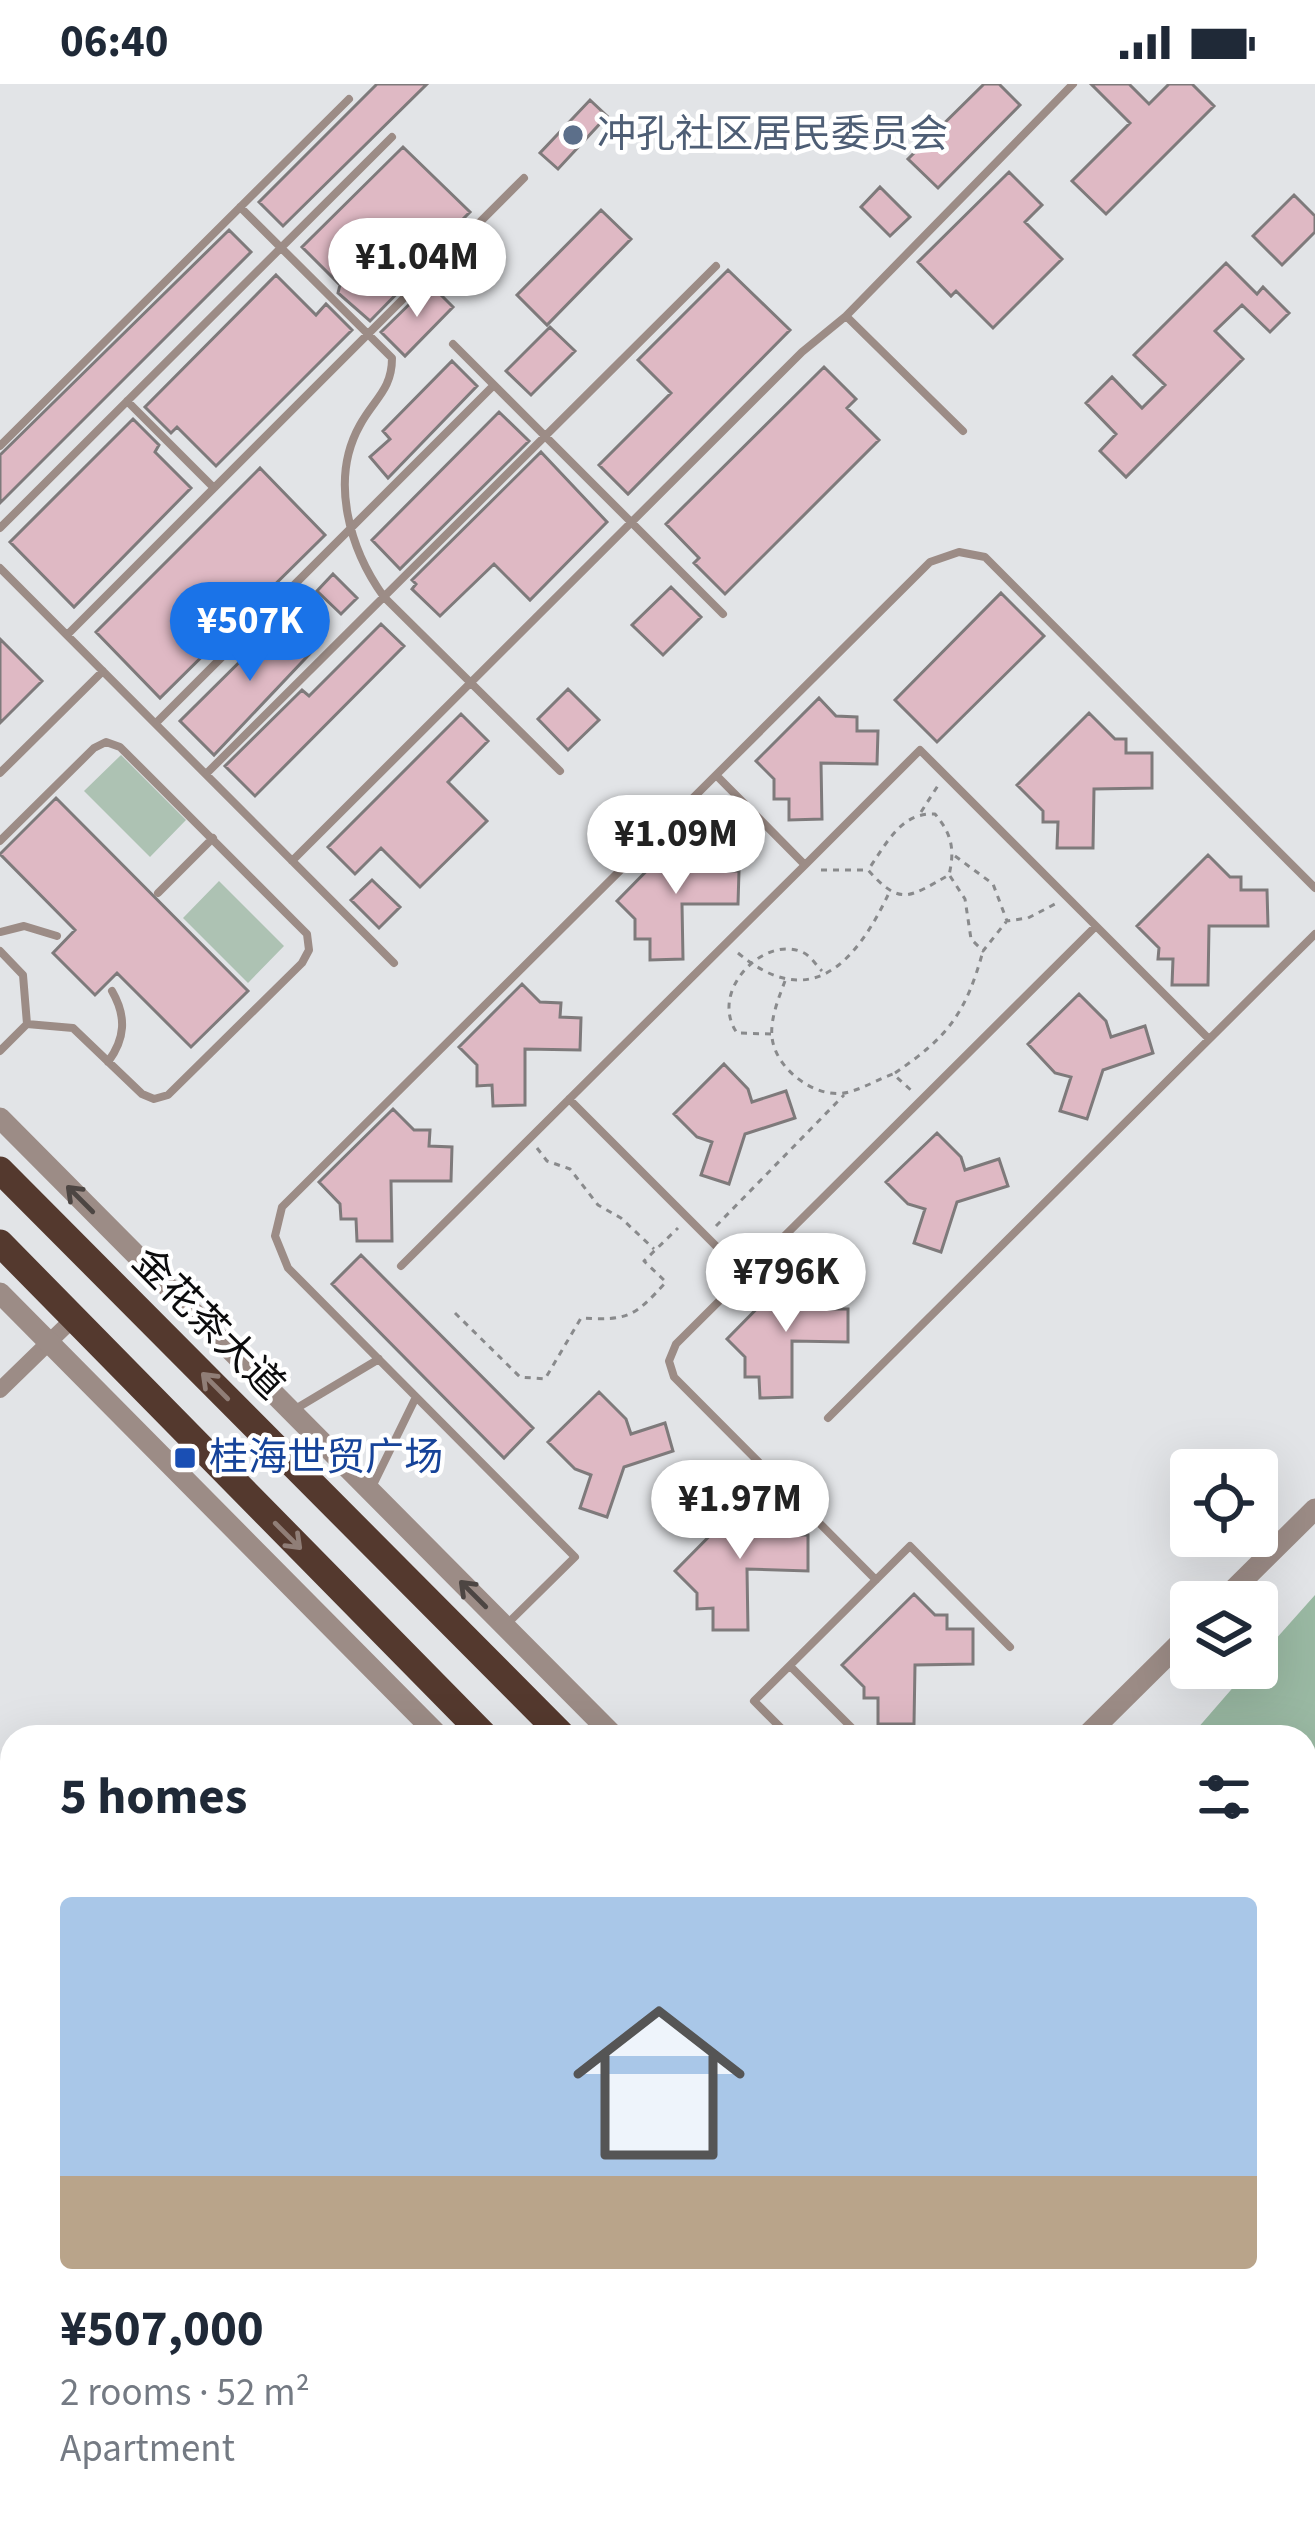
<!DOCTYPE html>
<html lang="en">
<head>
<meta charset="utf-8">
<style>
	:root { --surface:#fff; --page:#f6f6f7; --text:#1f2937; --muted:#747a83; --accent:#1a73e8 }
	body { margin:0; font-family:"Source Sans 3","Noto Sans SC",sans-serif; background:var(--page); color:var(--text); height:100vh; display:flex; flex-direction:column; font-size:45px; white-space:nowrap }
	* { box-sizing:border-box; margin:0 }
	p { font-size:39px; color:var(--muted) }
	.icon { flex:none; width:66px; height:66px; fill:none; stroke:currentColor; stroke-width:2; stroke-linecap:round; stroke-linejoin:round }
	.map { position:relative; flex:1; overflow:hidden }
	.sheet { position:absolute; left:0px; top:1641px; width:1317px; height:807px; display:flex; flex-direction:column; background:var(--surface); border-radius:36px 36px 0 0; box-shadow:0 12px 48px #0002 }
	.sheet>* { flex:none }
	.buttons { position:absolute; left:1170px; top:1365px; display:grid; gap:24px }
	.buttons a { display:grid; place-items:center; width:108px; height:108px; border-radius:12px; background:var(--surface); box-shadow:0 12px 48px #0002; font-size:60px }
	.price { position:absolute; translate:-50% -102px; padding:0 27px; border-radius:42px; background:#fff; color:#222; font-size:39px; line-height:78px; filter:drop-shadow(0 3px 6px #0008) }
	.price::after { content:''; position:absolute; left:50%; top:72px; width:36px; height:27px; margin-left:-18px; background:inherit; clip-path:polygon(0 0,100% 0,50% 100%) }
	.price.active { background:var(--accent); color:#fff }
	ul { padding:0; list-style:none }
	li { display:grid; align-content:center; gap:24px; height:636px; padding:0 60px }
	li span { display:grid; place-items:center; height:372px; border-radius:12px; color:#555 }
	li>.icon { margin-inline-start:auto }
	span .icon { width:216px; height:216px; fill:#fffc; stroke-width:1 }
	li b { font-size:51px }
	h2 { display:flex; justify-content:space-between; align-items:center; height:144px; padding:0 60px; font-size:51px }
	.status { display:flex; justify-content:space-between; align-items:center; height:84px; padding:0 60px; background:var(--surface); direction:ltr }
	.status svg { height:33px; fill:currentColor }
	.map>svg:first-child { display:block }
	.green { fill:#adc2b3 }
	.forest { fill:#9ab9a3 }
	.building { fill:#dfb9c4; stroke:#7e7a7b; stroke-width:3 }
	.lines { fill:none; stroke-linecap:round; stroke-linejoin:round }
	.path { stroke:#898a8c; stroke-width:3; stroke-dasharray:6 6; stroke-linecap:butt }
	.service { stroke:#9c8c86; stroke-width:8 }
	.minor { stroke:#9c8c86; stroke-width:16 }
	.tertiary { stroke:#9c8c86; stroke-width:21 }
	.trunk { stroke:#54392e; stroke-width:27 }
	.oneway { stroke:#4d4643 }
	.oneway2 { stroke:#907e77 }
	.service-dot { fill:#5c6f8a; stroke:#fff; stroke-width:4.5 }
	.transit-dot { fill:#1a4fb4; stroke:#fff; stroke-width:4.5 }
	.labels { text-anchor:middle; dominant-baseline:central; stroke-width:9; stroke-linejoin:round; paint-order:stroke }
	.service-label { font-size:39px; fill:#4e5e75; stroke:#fff; text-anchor:start }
	.street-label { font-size:39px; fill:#0c0c0d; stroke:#fff }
	.transit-label { font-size:39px; fill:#164399; stroke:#fff; text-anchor:start }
</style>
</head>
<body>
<div class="status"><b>06:40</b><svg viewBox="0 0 49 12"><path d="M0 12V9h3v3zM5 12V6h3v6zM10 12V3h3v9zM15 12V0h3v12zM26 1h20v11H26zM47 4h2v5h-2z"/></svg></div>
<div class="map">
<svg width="1315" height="2446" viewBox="0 0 1315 2446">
	<rect width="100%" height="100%" fill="#e2e4e7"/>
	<path class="green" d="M121 671 186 736 150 773 84 707Z
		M219 797 284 862 248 899 183 834Z"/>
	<path class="forest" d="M1315 1511V2176L1305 2182V1653H1190L1250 1584H1257V1576Z"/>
	<path class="building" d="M377 0H427L283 142 259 118Z
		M984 0H999L1020 21 938 104 908 75Z
		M1091 0H1129L1149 20 1169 0H1192L1214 22 1106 130 1072 97 1130 39Z
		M590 16 607 32 558 85 540 69Z
		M403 63 470 128 414 184 418 188 370 237 338 209 340 201 302 163Z
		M1009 88 1042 121 1025 138 1062 175 993 244 956 207 951 212 918 178Z
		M880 103 910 133 890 152 861 123Z
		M1294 111 1315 132V148L1282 181 1253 152Z
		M601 126 631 155 547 241 517 211Z
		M229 146 251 168 0 419V371Z
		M1226 179 1257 210 1263 203 1289 229 1270 248 1242 221 1215 247 1243 275 1126 393 1100 367 1116 350 1086 319 1112 293 1142 324 1165 301 1134 271Z
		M728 186 790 246 628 410 599 381 671 309 638 276Z
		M276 191 316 231 326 220 352 246 216 382 177 343 171 349 145 323Z
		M430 200 453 223 405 272 381 248Z
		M550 243 575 267 531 311 506 287Z
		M452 277 477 302 388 394 370 373 390 355 383 347Z
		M824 283 856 315 847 324 879 356 725 510 694 479 699 474 666 440Z
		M499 328 529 357 400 485 372 456Z
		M133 335 159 361 155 368 191 404 74 523 10 458Z
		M541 368 607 438 530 516 494 480 440 532 412 505 416 500 412 496Z
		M260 384 325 451 160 614 96 548Z
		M333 490 357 514 341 530 317 507Z
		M671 503 701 533 663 571 632 541Z
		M1001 509 1044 552 937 658 895 616Z
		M290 528 320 559 214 671 180 637Z
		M381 540 404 562 255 712 225 682 302 606 309 612Z
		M0 555 42 597 0 639Z
		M568 605 599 636 568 666 538 635Z
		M819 614 836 632 857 633V647H878L877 680 821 679 822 735 789 736V715H774V695L756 677Z
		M1089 629 1115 655H1126V669H1152V704L1094 705 1093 764H1057L1058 738H1043V727L1017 701Z
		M461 630 488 657 448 698 487 737 420 803 381 764 355 790 328 763Z
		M56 714 248 907 191 963 117 889 95 911 53 869 75 846 0 770Z
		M679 754 697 772H718V787H739L738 820H682L683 875 650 876V855H635V835L617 817Z
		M1208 771 1230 793H1241V806H1267L1268 842H1209L1208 901H1172L1173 875H1158L1159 864 1137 842Z
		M372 796 400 823 379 844 351 816Z
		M522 900 540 918 561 919 560 933 581 934 580 966 525 965V1021L493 1022 492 1001 477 1002V981L459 963Z
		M1079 910 1106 937 1111 953 1145 942 1153 969 1103 986 1087 1035 1060 1027 1071 993 1055 989 1028 960Z
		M724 980 748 1005 752 1018 786 1007 795 1034 745 1050 729 1100 701 1091 712 1058 697 1053 674 1030Z
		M393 1025 414 1046H430L429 1062 452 1063 451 1097H391L392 1157H357L356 1135H341L340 1120 319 1098Z
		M937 1049 961 1073 965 1086 999 1075 1008 1102 957 1118 941 1168 914 1159 925 1125 908 1120 886 1098Z
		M361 1171 533 1344 504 1374 332 1200Z
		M789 1192 807 1210H828V1225H848V1258L792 1257V1313L760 1314 759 1293H745V1273L727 1255Z
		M599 1308 626 1335 631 1350 665 1339 673 1367 624 1383 607 1433 580 1424 591 1391 575 1385 548 1358Z
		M748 1413 771 1435 786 1436V1451H808V1487L747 1485 748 1546H713V1524L697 1525V1509L675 1487Z
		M914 1510 935 1531H947V1545H973V1580L915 1581 914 1640H878V1614H864V1603L842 1581Z"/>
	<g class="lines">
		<path class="path" d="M921 728 939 700
			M955 772 993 800 1007 837 1028 834 1057 819
			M821 786H868C901 823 909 813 949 791 955 766 952 750 935 730 900 728 886 761 868 786
			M950 792 965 815 971 855 983 867 1006 838
			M738 869C810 929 855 880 888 811
			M785 897C779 913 770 935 772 953 775 985 817 1017 849 1008 864 1004 879 995 893 990L913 1008
			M771 950 737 949C708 907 764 851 802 868 810 871 816 881 822 887
			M895 989C948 953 966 929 983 867
			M537 1064 547 1077 570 1085 598 1121 621 1134 654 1165
			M716 1142 844 1011
			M455 1229 520 1293 545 1295 581 1234C629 1237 635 1232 666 1198L644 1177 678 1144
			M1307 2329 1315 2302"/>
		<path class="service" d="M240 123 392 274C392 306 374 315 360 341 329 396 350 466 384 513L560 687
			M453 260 723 530
			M127 317 214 404
			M963 347 846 232 1073 0
			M0 362 349 15
			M0 444 392 53
			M0 484 394 879
			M67 551 524 94
			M156 639 494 301
			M0 689 103 587
			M206 690 716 182
			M716 691 805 781 920 666 1096 842
			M0 757 94 664 106 658 120 663 307 850 309 866 302 879 168 1011 154 1015 142 1010 73 944 27 940 23 891 0 867
			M292 777 802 268 846 232
			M158 809 213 754
			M0 848 24 842 57 852
			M0 967 27 940
			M108 978C125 955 127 933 112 907
			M569 1015 745 1191
			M401 1182 805 781
			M292 1327 379 1275
			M828 1334 1315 850
			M371 1405 416 1313
			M876 1496 674 1293 669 1277 676 1260 1096 842 1209 955
			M506 1541 575 1473 288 1184 275 1152 282 1123 930 478 959 468 985 473 1315 804
			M790 1582 861 1653
			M790 1653 754 1617 910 1462 1010 1563
			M65 2436 75 2446
			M199 2436 209 2446
			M683 2436 693 2446
			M1097 2436 1107 2446
			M132 2446 142 2436
			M170 2446 180 2436
			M868 2446 878 2436
			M910 2446 920 2436 930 2446"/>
		<path class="minor" d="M0 1306 74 1234
			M0 2008 12 2020"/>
		<path class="tertiary" d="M0 1034 615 1653
			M0 1209 440 1653
			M1221 1518 1315 1425
			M1085 1653 1191 1548
			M1305 2348 1315 2358
			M1217 2436 1227 2446
			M287 2446 297 2436"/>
		<path class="trunk" d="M0 1086 564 1653
			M0 1159 486 1653
			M1305 2403 1315 2412
			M1267 2436 1277 2446"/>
	</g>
	<defs><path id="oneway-shaft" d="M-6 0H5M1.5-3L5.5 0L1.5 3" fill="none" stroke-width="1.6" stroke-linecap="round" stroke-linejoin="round" transform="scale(3)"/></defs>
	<g class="oneway">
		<use href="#oneway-shaft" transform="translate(80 1115) rotate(-135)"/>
		<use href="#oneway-shaft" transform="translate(473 1510) rotate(-135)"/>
	</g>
	<g class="oneway2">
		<use href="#oneway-shaft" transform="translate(215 1302) rotate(-135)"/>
		<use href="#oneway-shaft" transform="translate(288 1452) rotate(45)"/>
	</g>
	<circle class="service-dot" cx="573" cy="51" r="12"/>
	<rect class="transit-dot" x="173" y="1362" width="24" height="24" rx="6"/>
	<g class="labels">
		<g class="service-label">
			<text x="597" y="51">冲孔社区居民委员会</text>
		</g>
		<g class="street-label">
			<text transform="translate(208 1240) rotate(45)">金花茶大道</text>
		</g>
		<g class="transit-label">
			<text x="209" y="1374">桂海世贸广场</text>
		</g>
	</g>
</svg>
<div class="buttons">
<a><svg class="icon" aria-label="locate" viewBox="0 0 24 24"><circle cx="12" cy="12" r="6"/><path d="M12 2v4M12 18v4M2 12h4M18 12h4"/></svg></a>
<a><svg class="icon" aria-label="layers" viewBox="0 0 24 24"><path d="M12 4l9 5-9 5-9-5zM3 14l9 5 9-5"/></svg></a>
</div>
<b class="price" style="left:417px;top:236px">¥1.04M</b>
<b class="price active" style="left:250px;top:600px">¥507K</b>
<b class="price" style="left:676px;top:813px">¥1.09M</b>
<b class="price" style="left:786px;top:1251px">¥796K</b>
<b class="price" style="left:740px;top:1478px">¥1.97M</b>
<section class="sheet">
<h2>5 homes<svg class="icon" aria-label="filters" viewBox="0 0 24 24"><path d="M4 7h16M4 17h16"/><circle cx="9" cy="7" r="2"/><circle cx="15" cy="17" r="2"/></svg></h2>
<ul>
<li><span style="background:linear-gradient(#a9c7e8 75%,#b9a48a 0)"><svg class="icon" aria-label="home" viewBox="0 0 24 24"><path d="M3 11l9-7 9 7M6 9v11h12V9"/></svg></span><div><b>¥507,000</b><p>2 rooms · 52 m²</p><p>Apartment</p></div></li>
</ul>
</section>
</div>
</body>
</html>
